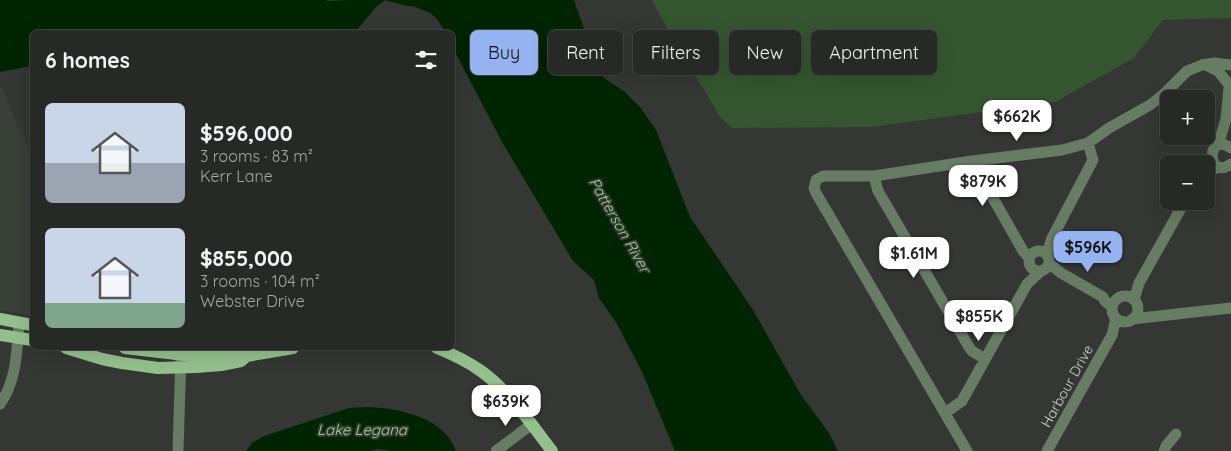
<!DOCTYPE html>
<html lang="en">
<head>
<meta charset="utf-8">
<style>
	:root { --surface:#272927; --page:#2f312f; --text:#f1f3f6; --muted:#a4a6a7; --line:#434544; --accent:#95b2f1 }
	body { margin:0; font-family:Quicksand,sans-serif; background:var(--page); color:var(--text); height:100vh; display:flex; flex-direction:column; font-size:19px; white-space:nowrap }
	* { box-sizing:border-box; margin:0 }
	p { font-size:16px; color:var(--muted) }
	.icon { flex:none; width:28px; height:28px; fill:none; stroke:currentColor; stroke-width:2; stroke-linecap:round; stroke-linejoin:round }
	.map { position:relative; flex:1; overflow:hidden }
	.panel { position:absolute; left:30px; top:30px; width:425px; height:320px; display:flex; flex-direction:column; background:var(--surface); border-radius:8px; box-shadow:0 5px 20px #0002,0 0 0 1px var(--line) }
	.panel>* { flex:none }
	.guide { position:absolute; left:470px; top:30px; width:475px; height:45px; display:flex; gap:10px }
	.fabs { position:absolute; left:1160px; top:90px; display:grid; gap:10px }
	.fabs a { display:grid; place-items:center; width:55px; height:55px; border-radius:8px; background:var(--surface); box-shadow:0 5px 20px #0002,0 0 0 1px var(--line); font-size:25px }
	.price { position:absolute; translate:-50% -42px; padding:0 11px; border-radius:10px; background:#fff; color:#222; font-size:16px; line-height:32px; filter:drop-shadow(0 1px 2px #0008) }
	.price::after { content:''; position:absolute; left:50%; top:30px; width:15px; height:11px; margin-left:-8px; background:inherit; clip-path:polygon(0 0,100% 0,50% 100%) }
	.price.selected { background:var(--accent); color:#111 }
	ul { padding:0; list-style:none }
	li { display:flex; align-items:center; gap:15px; height:125px; padding:0 15px }
	li span { display:grid; place-items:center; flex:none; width:140px; height:100px; border-radius:8px; color:#555 }
	li>.icon { margin-inline-start:auto }
	span .icon { width:60px; height:60px; fill:#fffc; stroke-width:1 }
	li b { font-size:21px }
	h2 { display:flex; justify-content:space-between; align-items:center; height:60px; padding:0 15px; font-size:21px }
	.chip { padding:0 18px; border-radius:8px; background:var(--surface); box-shadow:0 5px 20px #0002,0 0 0 1px var(--line); font-size:18px; line-height:45px }
	.chip.selected { background:var(--accent); color:#111 }
	.map>svg:first-child { display:block }
	.built { fill:#394038 }
	.green { fill:#34562f }
	.water { fill:#012500 }
	.lines { fill:none; stroke-linecap:round; stroke-linejoin:round }
	.minor { stroke:#667c63; stroke-width:11 }
	.major { stroke:#94c08d; stroke-width:12 }
	.labels { text-anchor:middle; dominant-baseline:central; stroke-width:4; stroke-linejoin:round; paint-order:stroke }
	.street-label { font-size:14px; fill:#d1d3d1; stroke:#343734 }
	.water-label { font-size:15px; font-style:italic; fill:#94da8a; stroke:#343734 }
</style>
</head>
<body>
<div class="map">
<svg width="1231" height="451" viewBox="0 0 1231 451">
	<rect width="100%" height="100%" fill="#343734"/>
	<path class="built" d="M0 84 32 158V315L0 310Z"/>
	<path class="green" d="M651 0H1231V18L1163 20 1134 58 1055 102 872 127 732 128 720 117Z"/>
	<path class="water" d="M0 0H326L327 1 350 0H574L596 62 604 78 625 92 640 107 656 130 690 217 728 273 753 310 801 395 829 433 838 451H675L642 372 617 324 599 298 594 280 573 261 502 142 453 48 452 32H445L437 19 430 13 413 6H407L385 0 377 6 355 32H32V66L0 72Z
		M367 407C398 408 445 417 456 451H390L379 449 371 451H246L252 443 264 436 349 408Z"/>
	<g class="lines">
		<path class="minor" d="M1206 65 1218 71 1227 82
			M1218 145 1226 119 1229 88
			M1231 148C1206 131 1206 181 1231 164
			M972 161 1023 251 1029 258
			M1206 172 1219 167
			M874 176 878 191 969 347 972 351 985 359
			M1029 261a10 10 0 1 1 20 0a10 10 0 1 1-20 0Z
			M1047 254 1052 238 1093 160 1088 143
			M1049 263 1061 273 1103 297 1105 301 1112 307
			M1112 309a13 13 0 1 1 26 0a13 13 0 1 1-26 0Z
			M1134 300 1139 283 1185 201
			M1132 319 1231 308
			M0 404C17 380 17 350 19 322
			M945 413 962 401 1027 284 1040 272
			M178 451 181 355
			M496 451 532 424
			M967 451 816 193 814 188 816 180 823 176H874L972 161 1062 150 1088 143 1109 128 1150 105 1164 94 1187 71 1202 65 1214 63 1231 65
			M1047 451 1112 335 1116 318
			M1164 451 1166 446 1176 434"/>
		<path class="major" d="M0 319 32 325
			M0 335 32 340
			M66 348 102 359 122 363 158 368 196 367 221 365 241 361 247 356 293 348
			M125 348 193 356 242 354
			M437 348C452 354 467 361 481 371 508 390 532 425 552 451"/>
	</g>
	<g class="labels">
		<g class="street-label">
			<text transform="translate(1067 386) rotate(-61)">Harbour Drive</text>
		</g>
		<g class="water-label">
			<text transform="translate(620 225) rotate(60)">Patterson River</text>
			<text x="362" y="429">Lake Legana</text>
		</g>
	</g>
</svg>
<div class="fabs">
<a>+</a>
<a>−</a>
</div>
<b class="price" style="left:1017px;top:142px">$662K</b>
<b class="price" style="left:983px;top:207px">$879K</b>
<b class="price selected" style="left:1088px;top:273px">$596K</b>
<b class="price" style="left:914px;top:279px">$1.61M</b>
<b class="price" style="left:979px;top:342px">$855K</b>
<b class="price" style="left:506px;top:427px">$639K</b>
<div class="guide">
<a class="chip selected">Buy</a>
<a class="chip">Rent</a>
<a class="chip">Filters</a>
<a class="chip">New</a>
<a class="chip">Apartment</a>
</div>
<section class="panel">
<h2>6 homes<svg class="icon" aria-label="filters" viewBox="0 0 24 24"><path d="M4 7h16M4 17h16"/><circle cx="9" cy="7" r="2"/><circle cx="15" cy="17" r="2"/></svg></h2>
<ul>
<li><span style="background:linear-gradient(#c9d6e8 60%,#9aa5b1 0)"><svg class="icon" aria-label="home" viewBox="0 0 24 24"><path d="M3 11l9-7 9 7M6 9v11h12V9"/></svg></span><div><b>$596,000</b><p>3 rooms · 83 m²</p><p>Kerr Lane</p></div></li>
<li><span style="background:linear-gradient(#c9d6e8 75%,#7fa58c 0)"><svg class="icon" aria-label="home" viewBox="0 0 24 24"><path d="M3 11l9-7 9 7M6 9v11h12V9"/></svg></span><div><b>$855,000</b><p>3 rooms · 104 m²</p><p>Webster Drive</p></div></li>
</ul>
</section>
</div>
</body>
</html>
